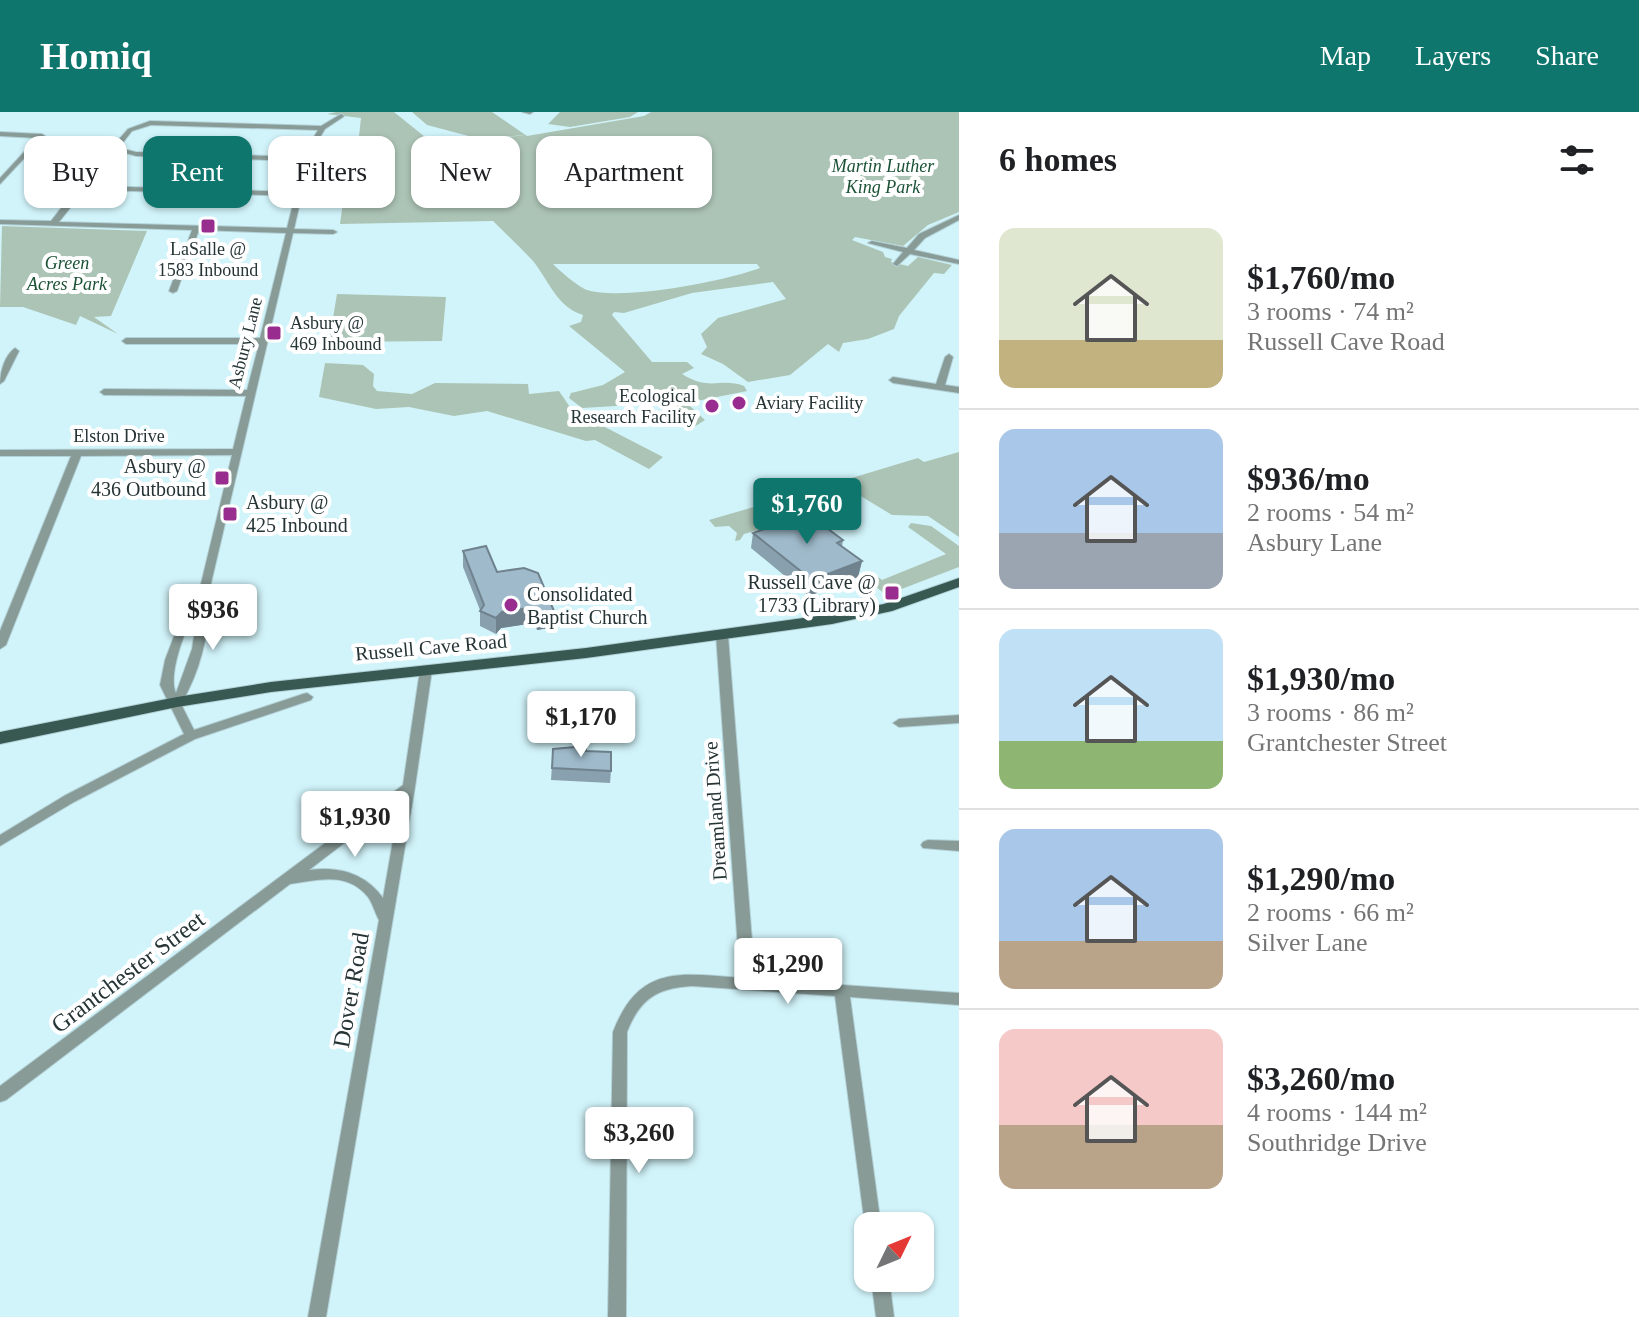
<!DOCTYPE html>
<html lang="en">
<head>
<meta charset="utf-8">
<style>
	:root { --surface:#fff; --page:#f6f6f6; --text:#202124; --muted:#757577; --line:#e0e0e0; --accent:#0f766e }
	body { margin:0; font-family:Georgia,serif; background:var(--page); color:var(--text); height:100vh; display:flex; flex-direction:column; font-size:30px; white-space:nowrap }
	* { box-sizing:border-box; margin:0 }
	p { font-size:26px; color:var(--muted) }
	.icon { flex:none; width:44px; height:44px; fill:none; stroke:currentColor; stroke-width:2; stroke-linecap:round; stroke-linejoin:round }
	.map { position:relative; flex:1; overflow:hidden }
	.details { display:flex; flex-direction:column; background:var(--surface); width:680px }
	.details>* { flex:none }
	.top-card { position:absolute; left:24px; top:24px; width:760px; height:72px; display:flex; gap:16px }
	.needle { width:52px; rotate:47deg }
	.fabs { position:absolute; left:854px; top:1100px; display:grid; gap:16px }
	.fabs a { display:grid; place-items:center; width:80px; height:80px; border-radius:16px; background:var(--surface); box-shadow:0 2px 6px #0004; font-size:40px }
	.price { position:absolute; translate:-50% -68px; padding:0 18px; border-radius:8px; background:#fff; color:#222; font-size:26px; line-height:52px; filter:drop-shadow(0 2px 4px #0008) }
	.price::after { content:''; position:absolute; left:50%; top:48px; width:24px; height:18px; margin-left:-12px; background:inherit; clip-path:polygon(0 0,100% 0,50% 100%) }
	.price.current { background:var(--accent); color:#fff }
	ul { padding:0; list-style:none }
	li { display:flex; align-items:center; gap:24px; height:200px; padding:0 40px }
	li+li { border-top:2px solid var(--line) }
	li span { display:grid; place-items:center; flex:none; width:224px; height:160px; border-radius:16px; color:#555 }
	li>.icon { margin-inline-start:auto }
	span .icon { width:96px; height:96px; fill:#fffc; stroke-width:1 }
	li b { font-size:34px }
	h2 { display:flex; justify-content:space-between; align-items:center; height:96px; padding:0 40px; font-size:34px }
	.pill { padding:0 28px; border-radius:16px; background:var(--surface); box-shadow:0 2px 6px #0004; font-size:28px; line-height:72px }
	.pill.current { background:var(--accent); color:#fff }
	header { display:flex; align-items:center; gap:48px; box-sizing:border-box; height:112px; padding:0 40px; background:var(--accent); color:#fff }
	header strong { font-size:38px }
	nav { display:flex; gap:44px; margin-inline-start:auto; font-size:28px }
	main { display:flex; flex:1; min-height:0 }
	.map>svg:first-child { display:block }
	.green { fill:#acc4b5; fill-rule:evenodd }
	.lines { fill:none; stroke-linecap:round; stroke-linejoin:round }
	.minor-casing { stroke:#b2d1d7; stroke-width:2 }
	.major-casing { stroke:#b2d1d7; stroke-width:2 }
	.minor { fill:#899b97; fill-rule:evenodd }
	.major { fill:#385852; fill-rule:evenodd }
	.wall { fill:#89a0ae }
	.shaded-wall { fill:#6f828d }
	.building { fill:#9fbaca; stroke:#6f828d; stroke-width:2 }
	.poi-dot { fill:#982d8f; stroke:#fff; stroke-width:3 }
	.labels { text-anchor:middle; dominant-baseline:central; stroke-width:8; stroke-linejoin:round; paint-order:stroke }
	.far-park-label { font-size:18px; font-style:italic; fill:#1b5236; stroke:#fff }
	.far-poi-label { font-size:18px; fill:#263436; stroke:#fff; text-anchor:start }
	.far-street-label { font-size:18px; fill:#263436; stroke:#fff }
	.poi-label { font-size:20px; fill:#263436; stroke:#fff; text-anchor:end }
	.street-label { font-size:20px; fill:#263436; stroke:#fff }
	.near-street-label { font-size:24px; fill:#263436; stroke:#fff }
</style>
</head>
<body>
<header>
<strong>Homiq</strong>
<nav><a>Map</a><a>Layers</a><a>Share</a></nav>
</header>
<main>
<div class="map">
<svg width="959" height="1205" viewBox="0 0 959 1205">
	<rect width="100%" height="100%" fill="#d1f4fa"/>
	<path class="green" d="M336 0H394L435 33 525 23 480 27 427 13 412 0H492L527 24 644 4 651 0H959V100L928 113 903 134 855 125 852 128 883 140 885 145 892 147 891 150 908 154 918 145 952 153 944 162 934 161 899 204 894 217 868 227 843 231 839 240 828 232 790 263 748 270 723 252 701 242 707 235 701 222 718 206 786 187 773 170 692 181 624 201 614 200 612 203 652 250H687L694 256 682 262C711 280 720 265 744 274L747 279 692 290 690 294 705 308 694 315 673 309 667 291 582 296 569 286 571 281 603 273 625 260 569 214 581 210 583 203C557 195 549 169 533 149 520 135 506 122 493 109L340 112 349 47 357 43 361 6 327 2ZM553 152H757L760 156C725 169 624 189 587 178 577 174 560 159 553 152Z
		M560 0H638L630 5 570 15 548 12Z
		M2 114 147 119 111 204 94 205 118 222 80 204 76 213 23 195H0Z
		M337 182 446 185 442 229 329 230Z
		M325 251 363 253 374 262 373 274 377 279 412 282 435 271 528 272 529 282 559 279 572 298 663 345 649 357 595 328 586 329 487 299 454 304 409 295 376 297 319 285Z
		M959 340V425L928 404 892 403 859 383 840 381 807 395 792 384 918 346 924 350Z
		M778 388 787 392 785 410 744 422 740 428 735 429 737 421 729 414 715 415 709 408Z
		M911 411 931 414 959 434V455L886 483 864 465 877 464 882 468 946 442 908 415Z"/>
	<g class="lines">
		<g class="minor-casing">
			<path id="minor" d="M522 0H533L530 2Z
				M341 2 344 4 343 5 325 17 312 38 294 117 333 118 337 120 333 122 293 121 209 480C210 520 201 558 181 592L194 618 303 582 307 581 313 585 311 588 195 627 74 690 0 734V723L64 684 184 622 160 573 165 548 184 498 199 480 232 343 81 344 6 533 0 537V519L71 344H0V338L233 337 246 284 104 283 100 280 104 277 247 278 259 232H126L122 229 126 226H260L286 121 199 118 177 179 173 181 169 179 192 118 0 112V108L51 109 72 82 96 74 296 80 303 49 136 44 119 39 114 33 128 17 150 9 321 14ZM151 13 318 18 306 38 304 45 136 40 123 37 121 33 132 19ZM97 78 295 84 287 116 59 110 78 86ZM199 494 192 537 176 581C167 563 187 510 199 494Z
				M0 20 42 22 45 24 0 72V66L37 26 0 24Z
				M959 103V108L925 126 914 138 959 148V152L910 142 897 154 893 152 903 140 868 131 872 129 907 136 919 122Z
				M15 236 19 239 4 269 0 272C0 259 5 243 15 236Z
				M949 242 953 245 945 273 959 275V281L893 271 889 268 893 265 936 272 945 245Z
				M722 519 728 523 755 867 959 881V893L850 885 881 1114H868V1120L865 1114 835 884 692 874C657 876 640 887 627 920L626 1205H608L613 920C639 853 679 861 740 866L716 523Z
				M426 554 432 558 415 675 326 1205H308L379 808C375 801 373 792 368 785 347 759 318 768 290 772L6 988 0 990V974L403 673 420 558ZM400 688 383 786C365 761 339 754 309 758Z
				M959 603V611L899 615 893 611 899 607Z
				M928 728 959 729V739L923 736 921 733 923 730Z
				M871 1166H889L894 1205H876Z"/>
		</g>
		<g class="major-casing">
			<path id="major" d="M959 466V475L892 499 832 512 586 546 271 580 177 595 0 632V620L177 585 271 570 586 536 832 502 884 492Z"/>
		</g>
		<use href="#minor" class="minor"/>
		<use href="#major" class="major"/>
	</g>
	<path class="wall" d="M765 411 819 417 843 428 842 435 862 449 858 465 809 484 751 436 753 421 764 417Z
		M463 439 497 460 554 499V515L537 518 534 511 501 516 496 522 480 514V498L463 455Z
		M553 637 586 639 611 659 610 671 551 668Z"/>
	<path class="shaded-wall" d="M862 449 858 465 809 484 812 468Z
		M535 495 534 511 501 516 496 522V506L502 500Z
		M554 499V515L537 518 538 502Z"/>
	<path class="building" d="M797 400 819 417H828L843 428 837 431 862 449 812 468 753 421 770 415 765 411Z
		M486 434 497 460 524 456 538 461 554 499 538 502 535 495 502 500 496 506 480 499 484 493 463 439Z
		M586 634V639L611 640V659L552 656 553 637Z"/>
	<g class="poi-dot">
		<rect x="200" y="106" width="16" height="16" rx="4"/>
		<rect x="266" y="213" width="16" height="16" rx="4"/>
		<circle cx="739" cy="291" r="8"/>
		<circle cx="712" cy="294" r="8"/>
		<rect x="214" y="358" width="16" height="16" rx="4"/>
		<rect x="222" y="394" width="16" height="16" rx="4"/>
		<rect x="884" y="473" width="16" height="16" rx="4"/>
		<circle cx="511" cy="493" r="8"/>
	</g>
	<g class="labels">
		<g class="far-park-label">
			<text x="883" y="54">Martin Luther<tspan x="883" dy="21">King Park</tspan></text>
			<text x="67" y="151">Green<tspan x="67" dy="21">Acres Park</tspan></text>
		</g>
		<g class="far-poi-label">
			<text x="208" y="137" text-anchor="middle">LaSalle @<tspan x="208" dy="21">1583 Inbound</tspan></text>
			<text x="290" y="211">Asbury @<tspan x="290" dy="21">469 Inbound</tspan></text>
			<text x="696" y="284" text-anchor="end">Ecological<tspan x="696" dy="21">Research Facility</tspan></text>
			<text x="755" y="291">Aviary Facility</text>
		</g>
		<g class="far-street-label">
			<text transform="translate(245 231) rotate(-76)">Asbury Lane</text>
			<text x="119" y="324">Elston Drive</text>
		</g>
		<g class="poi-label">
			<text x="206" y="354">Asbury @<tspan x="206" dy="23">436 Outbound</tspan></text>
			<text x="246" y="390" text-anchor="start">Asbury @<tspan x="246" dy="23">425 Inbound</tspan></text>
			<text x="876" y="470">Russell Cave @<tspan x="876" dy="23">1733 (Library)</tspan></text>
			<text x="527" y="482" text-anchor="start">Consolidated<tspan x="527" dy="23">Baptist Church</tspan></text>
		</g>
		<g class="street-label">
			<text transform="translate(431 535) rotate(-5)">Russell Cave Road</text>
			<text transform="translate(715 699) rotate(-94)">Dreamland Drive</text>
		</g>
		<g class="near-street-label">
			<text transform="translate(128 860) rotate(-37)">Grantchester Street</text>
			<text transform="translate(351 878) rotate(-80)">Dover Road</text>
		</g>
	</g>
</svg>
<div class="fabs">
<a><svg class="needle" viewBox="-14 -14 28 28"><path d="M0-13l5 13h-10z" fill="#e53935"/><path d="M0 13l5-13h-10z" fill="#757577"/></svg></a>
</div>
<b class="price current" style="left:807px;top:434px">$1,760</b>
<b class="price" style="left:213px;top:540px">$936</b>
<b class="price" style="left:581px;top:647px">$1,170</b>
<b class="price" style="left:355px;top:747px">$1,930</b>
<b class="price" style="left:788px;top:894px">$1,290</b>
<b class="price" style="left:639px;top:1063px">$3,260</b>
<div class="top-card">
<a class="pill">Buy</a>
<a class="pill current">Rent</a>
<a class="pill">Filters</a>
<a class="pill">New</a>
<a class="pill">Apartment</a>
</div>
</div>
<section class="details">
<h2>6 homes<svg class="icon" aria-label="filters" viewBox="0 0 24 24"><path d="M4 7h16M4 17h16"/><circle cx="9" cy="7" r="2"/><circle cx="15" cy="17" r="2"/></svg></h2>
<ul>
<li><span style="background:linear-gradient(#dfe7d0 70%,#c2b280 0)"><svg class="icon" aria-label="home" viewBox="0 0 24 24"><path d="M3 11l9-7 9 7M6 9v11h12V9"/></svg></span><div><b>$1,760/mo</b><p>3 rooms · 74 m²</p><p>Russell Cave Road</p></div></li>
<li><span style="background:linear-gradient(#a9c7e8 65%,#9aa5b1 0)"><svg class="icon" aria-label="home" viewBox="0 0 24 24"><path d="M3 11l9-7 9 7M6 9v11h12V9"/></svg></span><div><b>$936/mo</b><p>2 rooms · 54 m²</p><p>Asbury Lane</p></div></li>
<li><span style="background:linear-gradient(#bfe0f5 70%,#8fb573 0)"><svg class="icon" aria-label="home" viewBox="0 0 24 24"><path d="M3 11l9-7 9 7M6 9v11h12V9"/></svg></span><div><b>$1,930/mo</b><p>3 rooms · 86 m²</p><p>Grantchester Street</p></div></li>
<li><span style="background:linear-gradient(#a9c7e8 70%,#b9a48a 0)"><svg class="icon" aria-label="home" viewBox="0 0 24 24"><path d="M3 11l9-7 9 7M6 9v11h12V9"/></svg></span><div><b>$1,290/mo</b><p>2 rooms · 66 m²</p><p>Silver Lane</p></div></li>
<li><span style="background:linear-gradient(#f6c9c9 60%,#b9a48a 0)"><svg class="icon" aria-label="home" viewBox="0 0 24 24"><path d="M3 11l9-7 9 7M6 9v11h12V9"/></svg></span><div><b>$3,260/mo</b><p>4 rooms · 144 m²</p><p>Southridge Drive</p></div></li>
</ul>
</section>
</main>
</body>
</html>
